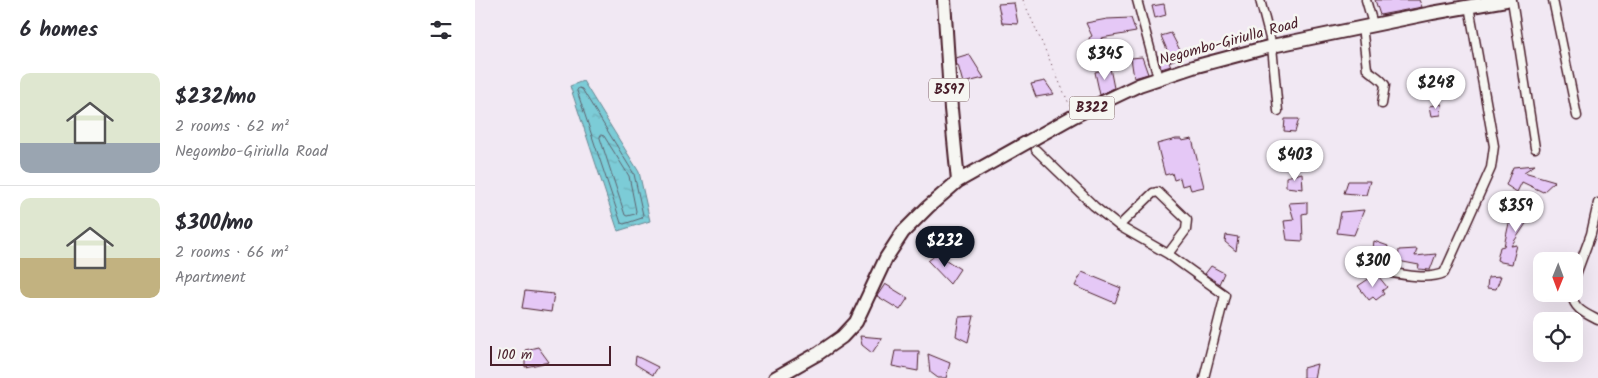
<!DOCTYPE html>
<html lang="en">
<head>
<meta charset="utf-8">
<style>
	:root { --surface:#fff; --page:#f2f2f3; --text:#2b2b33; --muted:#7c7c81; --line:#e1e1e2; --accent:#111827 }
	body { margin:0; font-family:Kalam,sans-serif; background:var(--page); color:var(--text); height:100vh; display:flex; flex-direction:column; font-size:19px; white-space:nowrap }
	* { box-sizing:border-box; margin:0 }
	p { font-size:16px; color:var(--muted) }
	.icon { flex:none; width:28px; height:28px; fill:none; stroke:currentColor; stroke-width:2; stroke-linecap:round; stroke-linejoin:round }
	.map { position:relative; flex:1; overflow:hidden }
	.details { display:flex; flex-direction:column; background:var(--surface); width:475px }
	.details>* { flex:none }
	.needle { width:32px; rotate:181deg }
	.fabs { position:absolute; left:1058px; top:252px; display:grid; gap:10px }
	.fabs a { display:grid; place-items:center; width:50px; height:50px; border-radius:10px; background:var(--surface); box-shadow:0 5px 20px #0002; font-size:25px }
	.scale { position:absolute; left:15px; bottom:12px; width:121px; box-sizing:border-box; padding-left:5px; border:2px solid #4a1f2b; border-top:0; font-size:14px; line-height:18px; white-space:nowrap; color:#4a1f2b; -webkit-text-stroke:4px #f6f6f2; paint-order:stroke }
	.price { position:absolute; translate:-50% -42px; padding:0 11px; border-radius:18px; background:#fff; color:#222; font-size:16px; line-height:32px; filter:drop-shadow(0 1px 2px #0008) }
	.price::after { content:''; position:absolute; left:50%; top:30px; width:15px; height:11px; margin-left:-8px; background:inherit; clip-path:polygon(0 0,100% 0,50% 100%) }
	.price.selected { background:var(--accent); color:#fff }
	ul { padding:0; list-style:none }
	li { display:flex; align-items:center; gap:15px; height:125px; padding:0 20px }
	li+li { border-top:1px solid var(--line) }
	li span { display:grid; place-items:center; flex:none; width:140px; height:100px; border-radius:10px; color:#555 }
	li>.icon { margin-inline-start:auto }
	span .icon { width:60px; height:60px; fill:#fffc; stroke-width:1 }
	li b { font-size:21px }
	h2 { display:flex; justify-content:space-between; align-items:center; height:60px; padding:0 20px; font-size:21px }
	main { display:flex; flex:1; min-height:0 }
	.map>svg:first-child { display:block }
	.water { fill:url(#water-ripples); stroke:#688792 }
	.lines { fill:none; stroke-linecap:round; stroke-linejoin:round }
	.shore { stroke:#5e6470; stroke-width:1 }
	.building { fill:#e5c8f6; stroke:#4a1f2b }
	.street-casing { stroke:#4a1f2b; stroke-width:11 }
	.primary-casing { stroke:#4a1f2b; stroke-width:16 }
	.path { stroke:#4a1f2b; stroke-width:1; stroke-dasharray:1 4; stroke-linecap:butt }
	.street { stroke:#f6f6f2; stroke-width:8 }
	.primary { stroke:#f6f6f2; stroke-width:12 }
	.labels { text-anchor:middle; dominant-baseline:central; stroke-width:5; stroke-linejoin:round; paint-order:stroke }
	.shield { fill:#f6f6f2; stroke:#7e6067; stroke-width:1 }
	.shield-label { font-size:14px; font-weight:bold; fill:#4a1f2b }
	.street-label { font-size:15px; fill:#4a1f2b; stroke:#f6f6f2 }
</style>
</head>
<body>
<main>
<section class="details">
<h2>6 homes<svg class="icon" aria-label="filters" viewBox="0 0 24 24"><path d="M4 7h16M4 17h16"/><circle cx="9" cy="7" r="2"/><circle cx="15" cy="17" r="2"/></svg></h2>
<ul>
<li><span style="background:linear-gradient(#dfe7d0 70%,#9aa5b1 0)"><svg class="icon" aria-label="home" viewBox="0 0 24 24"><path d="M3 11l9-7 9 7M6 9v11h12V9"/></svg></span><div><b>$232/mo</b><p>2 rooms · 62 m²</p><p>Negombo-Giriulla Road</p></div></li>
<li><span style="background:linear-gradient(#dfe7d0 60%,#c2b280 0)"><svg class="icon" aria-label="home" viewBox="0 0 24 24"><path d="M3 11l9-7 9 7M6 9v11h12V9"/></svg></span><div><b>$300/mo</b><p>2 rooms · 66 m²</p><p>Apartment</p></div></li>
</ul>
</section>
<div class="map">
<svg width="1123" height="378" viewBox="0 0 1123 378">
	<defs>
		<pattern id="water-ripples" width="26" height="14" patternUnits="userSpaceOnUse" patternTransform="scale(1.25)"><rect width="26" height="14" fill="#7cccd7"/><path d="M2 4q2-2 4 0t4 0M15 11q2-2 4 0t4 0" fill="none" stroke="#6dafb9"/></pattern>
	</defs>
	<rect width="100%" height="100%" fill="#f1e8f3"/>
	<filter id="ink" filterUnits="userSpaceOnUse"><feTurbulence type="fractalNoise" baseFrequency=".02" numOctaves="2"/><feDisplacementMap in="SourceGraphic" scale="10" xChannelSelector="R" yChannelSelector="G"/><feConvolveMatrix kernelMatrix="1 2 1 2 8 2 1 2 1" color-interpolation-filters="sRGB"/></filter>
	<g filter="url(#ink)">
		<path class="water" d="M108 81 164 172 175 221 143 231 95 86Z"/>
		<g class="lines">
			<path class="shore" d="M104 88 107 89 159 174 168 215 167 218 149 224 146 223 102 91Z
				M126 135 129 136 154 176 161 211 160 214 152 216 150 215 125 138Z"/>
		</g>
		<path class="building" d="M900 0H944L947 7 905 15Z
			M539 3 543 24 527 23 523 4Z
			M689 4 691 15 680 18 677 6Z
			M656 18 661 32 626 38 628 43 616 47 614 38 617 36 611 23 632 19Z
			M696 33 708 56 694 62 696 66 686 69 683 56 693 52 686 36Z
			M494 54 509 78 488 83 483 65H481V58Z
			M667 57 673 74 659 78 656 58Z
			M635 68 639 88 625 95 620 72Z
			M570 81 579 94 561 97 556 84Z
			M967 104 966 115 957 116 955 106Z
			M810 119H824L820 132 809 131Z
			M701 139H706L707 141 717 139 729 187 716 190 714 184 707 186 705 178 699 180 697 173 690 175 682 144Z
			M829 143 827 156H814L815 146Z
			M1060 165 1049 172 1080 181 1068 192 1047 182 1042 192 1031 185 1038 167Z
			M827 173 828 189 811 187V177Z
			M873 181H895L891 195 869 193Z
			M832 202V213L827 214 828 241 812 240 809 221 819 220 814 203Z
			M1047 206 1065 208 1059 221 1054 219 1036 246 1042 245 1037 264 1026 262 1022 260 1025 247 1029 246 1034 223 1038 224Z
			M889 210 879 235 862 233 866 212Z
			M751 235 763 237 761 251 750 242Z
			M899 241 913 246 908 263 896 261Z
			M942 249 940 256 961 254 955 270 943 269 944 265 923 261 924 250Z
			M462 254 485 269 475 284 453 261Z
			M736 266 749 273 744 284 730 274Z
			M607 272 646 288 640 303 600 286Z
			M898 276 900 280 904 277 912 287 907 291 909 294 901 300 898 297 894 300 883 286Z
			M1026 276 1021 289 1012 288 1013 277Z
			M410 284 433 298 425 310 402 296Z
			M50 291 79 294 76 312 47 308Z
			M499 316 493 342 481 336 484 317Z
			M385 336 407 338 397 353 387 345Z
			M63 347 74 362 50 367V350Z
			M420 351H444L443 371 417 366Z
			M453 354 475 363 471 378H463L455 372Z
			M161 356 183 367 178 375 160 364Z
			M842 364 839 378H828V368Z"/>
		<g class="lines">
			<g class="street-casing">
				<path id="street" d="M662 0 683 78
					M785 0 797 46 803 111
					M891 0 898 24
					M1037 0 1060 148
					M1078 0 1102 116
					M887 26 892 69C898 75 905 77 910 85L907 104
					M561 150 619 206 644 226 693 254 750 295 729 378
					M644 226 678 193 683 192 712 220 711 230 693 254
					M900 270C920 273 951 281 969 273L1016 168 1019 146 994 6
					M1099 280 1116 234 1123 203
					M1097 294C1098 309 1111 314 1123 320"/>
			</g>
			<g class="primary-casing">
				<path id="primary" d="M469 0 476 109 483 181
					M300 378 344 353 367 337 381 322 411 258 428 232 453 207 483 181 599 116 664 85 718 67 797 46 957 13 1031 0"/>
			</g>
			<path class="path" d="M548 0 595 106"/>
			<use href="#street" class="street"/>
			<use href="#primary" class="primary"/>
		</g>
	</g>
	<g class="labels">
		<g class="shield">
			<rect x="454" y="78.5" width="40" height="23" rx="4"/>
			<rect x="594.5" y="96.5" width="45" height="23" rx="4"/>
		</g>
		<g class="shield-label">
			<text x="474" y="90">B597</text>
			<text x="617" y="108">B322</text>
		</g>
		<g class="street-label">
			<text transform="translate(754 42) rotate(-15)">Negombo-Giriulla Road</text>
		</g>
	</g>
</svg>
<div class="fabs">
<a><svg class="needle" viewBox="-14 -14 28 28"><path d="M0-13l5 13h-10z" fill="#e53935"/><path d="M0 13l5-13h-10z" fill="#7c7c81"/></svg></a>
<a><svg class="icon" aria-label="locate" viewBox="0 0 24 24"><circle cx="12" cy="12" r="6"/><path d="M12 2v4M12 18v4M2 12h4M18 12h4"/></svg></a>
</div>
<div class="scale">100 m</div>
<b class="price" style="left:630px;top:81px">$345</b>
<b class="price" style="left:961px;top:110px">$248</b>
<b class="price" style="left:820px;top:182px">$403</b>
<b class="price" style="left:1041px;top:233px">$359</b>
<b class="price selected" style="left:470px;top:268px">$232</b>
<b class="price" style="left:898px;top:288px">$300</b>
</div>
</main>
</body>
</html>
